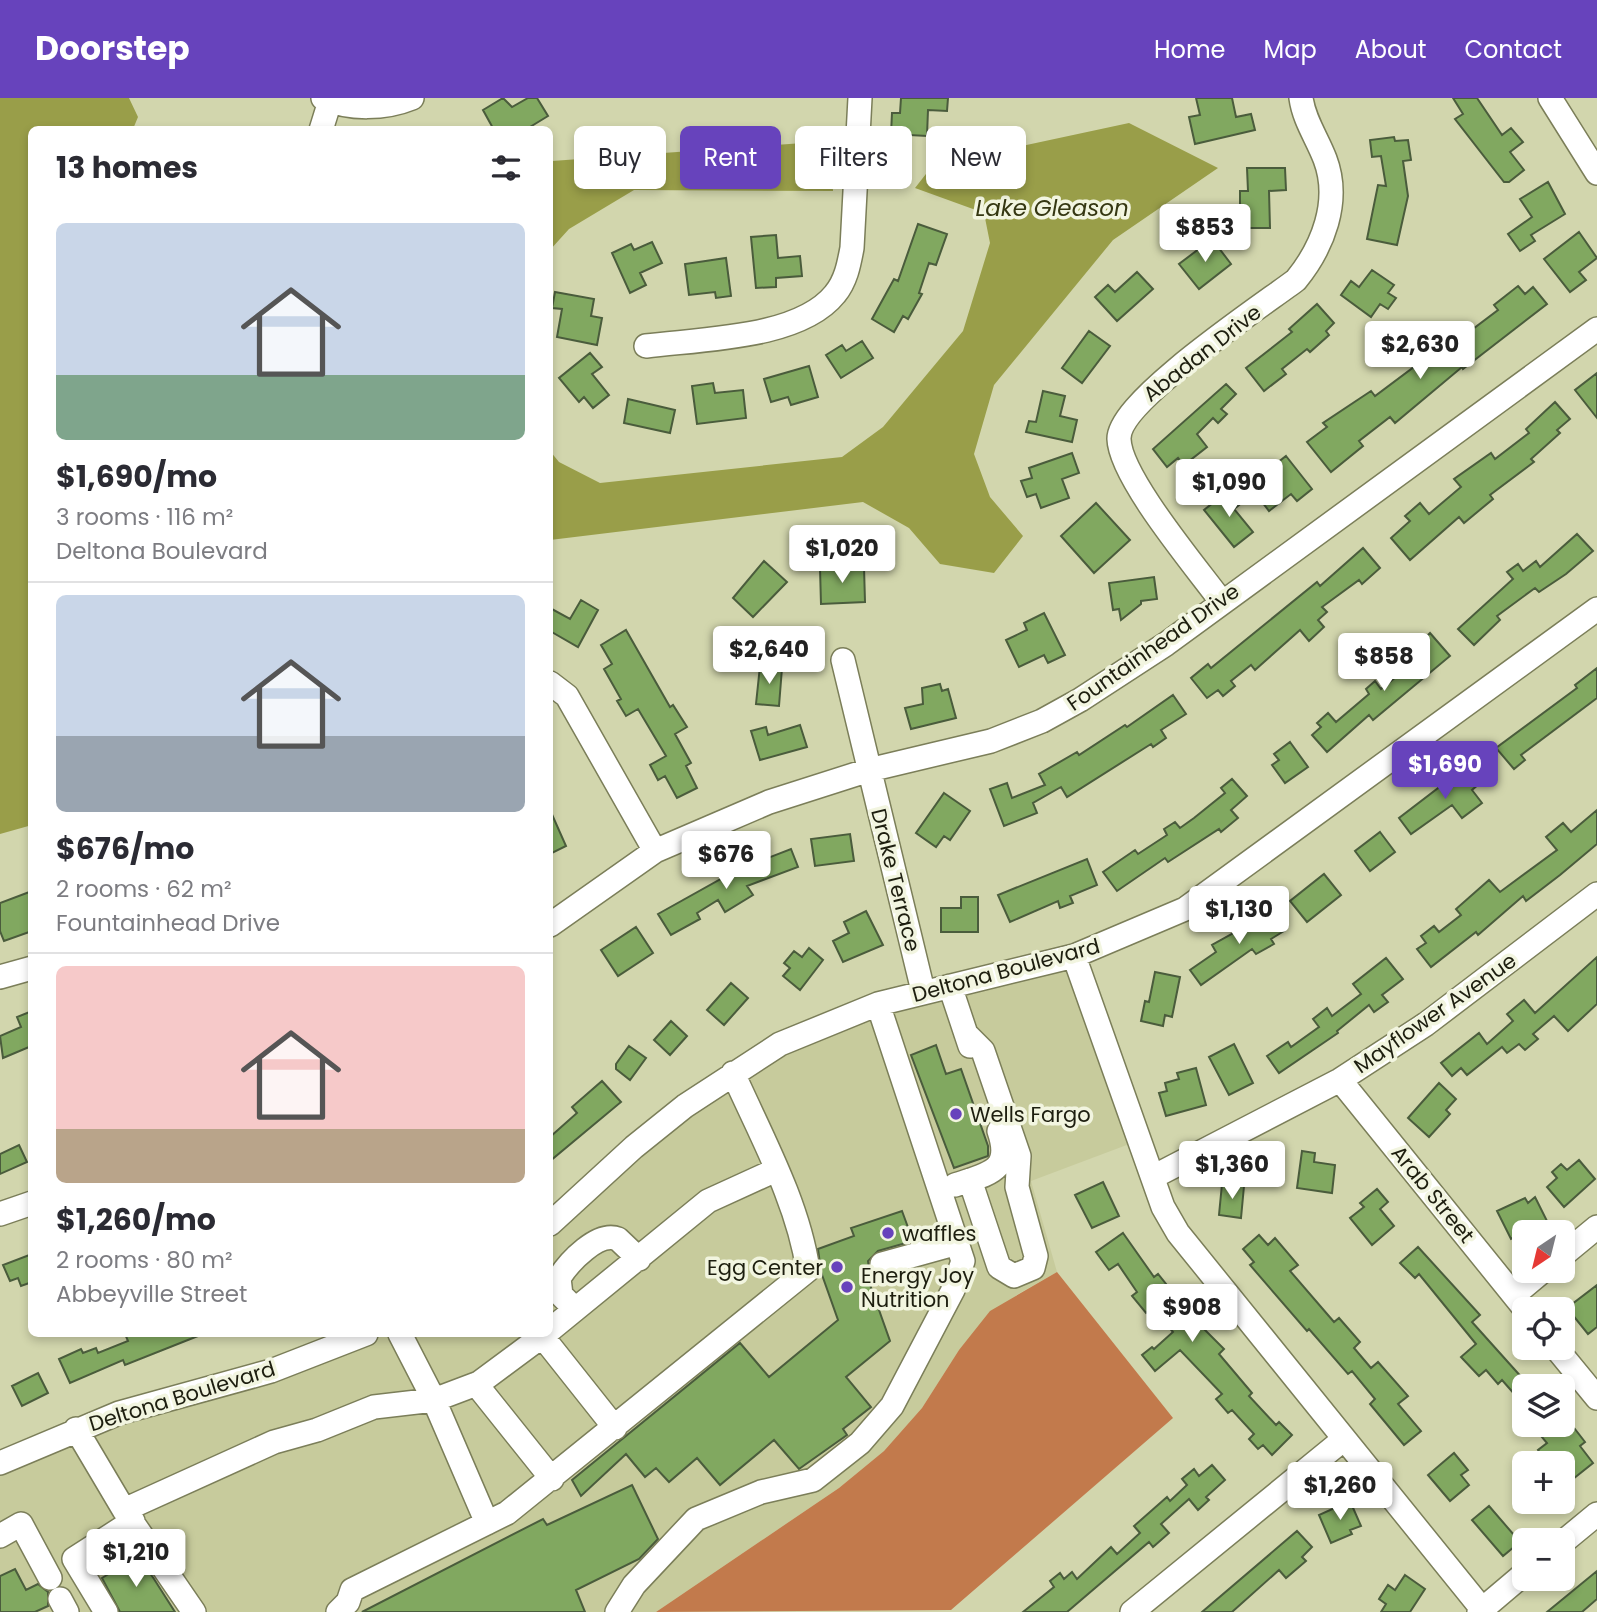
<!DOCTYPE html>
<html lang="en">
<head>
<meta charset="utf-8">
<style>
	:root { --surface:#fff; --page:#f7f7f7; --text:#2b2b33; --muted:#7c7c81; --line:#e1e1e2; --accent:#6743bc }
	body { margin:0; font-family:Poppins,sans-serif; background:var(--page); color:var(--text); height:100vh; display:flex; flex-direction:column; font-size:26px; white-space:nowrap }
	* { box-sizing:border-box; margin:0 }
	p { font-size:23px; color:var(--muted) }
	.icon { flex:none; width:38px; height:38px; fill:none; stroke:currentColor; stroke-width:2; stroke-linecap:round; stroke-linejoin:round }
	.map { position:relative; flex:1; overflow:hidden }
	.drawer { position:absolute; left:28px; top:28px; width:525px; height:1211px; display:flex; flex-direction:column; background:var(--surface); border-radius:10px; box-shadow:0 4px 10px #0003 }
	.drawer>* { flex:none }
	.banner { position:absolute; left:574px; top:28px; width:665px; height:63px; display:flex; gap:14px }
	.needle { width:46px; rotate:215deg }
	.fabs { position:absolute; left:1512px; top:1122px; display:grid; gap:14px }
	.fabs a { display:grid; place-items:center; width:63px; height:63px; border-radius:10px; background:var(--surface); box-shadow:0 4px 10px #0003; font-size:35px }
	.price { position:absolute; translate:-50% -60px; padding:0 16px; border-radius:7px; background:#fff; color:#222; font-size:23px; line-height:46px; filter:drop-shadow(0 2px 4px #0008) }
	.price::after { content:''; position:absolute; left:50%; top:42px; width:21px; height:16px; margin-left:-10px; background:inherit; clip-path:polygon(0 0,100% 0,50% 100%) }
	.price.on { background:var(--accent); color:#fff }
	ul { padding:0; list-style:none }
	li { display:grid; align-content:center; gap:14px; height:371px; padding:0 28px }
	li+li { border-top:2px solid var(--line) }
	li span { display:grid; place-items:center; height:217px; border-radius:10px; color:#555 }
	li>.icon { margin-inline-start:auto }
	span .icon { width:126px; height:126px; fill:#fffc; stroke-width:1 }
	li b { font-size:30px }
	h2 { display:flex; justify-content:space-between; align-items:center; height:84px; padding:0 28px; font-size:30px }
	.tag { padding:0 24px; border-radius:10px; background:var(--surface); box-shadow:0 4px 10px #0003; font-size:24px; line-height:63px }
	.tag.on { background:var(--accent); color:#fff }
	header { display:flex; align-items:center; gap:42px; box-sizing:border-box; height:98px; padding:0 35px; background:var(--accent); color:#fff }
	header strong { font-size:33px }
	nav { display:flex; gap:38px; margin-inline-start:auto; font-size:24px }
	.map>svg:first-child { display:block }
	.built { fill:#c7cb9c }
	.forest { fill:#c27a4c }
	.water { fill:#999e49 }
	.building { fill:#81a860; stroke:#4a5c3c; stroke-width:2 }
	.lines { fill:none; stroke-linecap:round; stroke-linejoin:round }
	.minor-casing { stroke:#7b7e59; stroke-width:26 }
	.minor { stroke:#fff; stroke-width:23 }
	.poi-dot { fill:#6743bc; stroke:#f2f5e0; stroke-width:2.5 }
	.labels { text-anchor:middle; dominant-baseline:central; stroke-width:7; stroke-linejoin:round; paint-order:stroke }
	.street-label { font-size:21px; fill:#1d1e0f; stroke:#f2f5e0 }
	.poi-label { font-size:21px; fill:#1d1e0f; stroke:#f2f5e0; text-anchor:start }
	.water-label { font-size:23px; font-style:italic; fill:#353712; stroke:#f2f5e0 }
</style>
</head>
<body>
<header>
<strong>Doorstep</strong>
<nav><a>Home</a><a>Map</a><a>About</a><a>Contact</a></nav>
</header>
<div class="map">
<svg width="1597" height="1514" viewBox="0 0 1597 1514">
	<rect width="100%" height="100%" fill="#d2d6ad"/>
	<path class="built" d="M1069 869 1132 1045 1031 1083 1057 1174 1018 1196 959 1252 922 1310 884 1353 839 1390 656 1514H0V1374L78 1339 325 1263 387 1236H550V1137L689 1015 783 953 844 926Z"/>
	<path class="forest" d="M1057 1174 1173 1320 951 1512 656 1514 839 1390 884 1353 922 1310 959 1252 990 1213Z"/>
	<path class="water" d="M0 0H129L138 19 133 31 32 32V727L0 736Z
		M1129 25 1218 70 1113 142 994 287 974 356 990 399 1023 438 994 475 940 466 909 430 863 404 550 442V353L559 364 600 385 842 359 883 329 963 233 990 145 984 115 915 90 933 67Z
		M830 43 833 93 634 92 569 131 550 152V64L552 63Z"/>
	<path class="building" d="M503 0 512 9 528 0H537L548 18 525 32H494L483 12Z
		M901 0H948L947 13 928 12 927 38 891 36 892 15H900Z
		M1196 0H1232L1236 19 1251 16 1255 32 1195 46 1189 19 1200 17Z
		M1453 0H1477L1502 37 1511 30 1523 44 1510 54 1524 72 1509 84H1504L1455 21 1463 16Z
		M1394 39 1395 43 1408 42 1411 62 1403 63 1408 98 1397 147 1367 141 1378 87 1386 88 1381 58 1372 59 1370 42Z
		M1247 70H1285L1286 92 1269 93 1270 130H1248V109H1240V93H1248Z
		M1548 84 1565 116 1531 137 1535 143 1520 153 1508 136 1532 119 1520 101Z
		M918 126 947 136 936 167 929 165 919 195 922 196 908 221 903 218 894 234 872 221 894 181 898 183Z
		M1579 134 1597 160 1579 174 1586 182 1570 194 1544 161Z
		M776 137 778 160 800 158 802 178 776 180V189L756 190 751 139Z
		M1212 141 1231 166 1199 191 1179 166Z
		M652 144 662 165 640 175 646 187 630 195 612 155 631 146 634 152Z
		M726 160 731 198 716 200 715 194 689 197 685 166Z
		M1372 172 1394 187 1388 195 1396 200 1388 211 1380 206 1371 219 1341 197 1351 183 1359 189Z
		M1137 174 1153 191 1117 223 1095 199 1108 187 1115 194Z
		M1518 188 1525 196 1533 189 1547 206 1463 271 1462 269 1395 325 1390 319 1359 343 1363 348 1331 374 1307 344 1327 329 1323 325 1371 293 1375 298 1434 254 1437 258 1498 212 1494 207Z
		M555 194 594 201 591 218 602 220 597 247 557 239 562 211 552 210Z
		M1317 206 1334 225 1326 233 1329 237 1310 254 1307 251 1282 271 1286 276 1264 293 1246 270 1292 234 1289 231Z
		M1089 233 1110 248 1082 285 1062 270Z
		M862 243 873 260 841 280 826 257 842 247 846 253Z
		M590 255 602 269 592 276 609 297 593 310 584 299 579 304 559 280Z
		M809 268 818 299 791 307 788 299 771 304 764 281Z
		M1597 275V320L1575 292Z
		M713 285 715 295 743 292 746 320 697 326 692 288Z
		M1226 286 1236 296 1221 311 1227 316 1218 325 1213 320 1197 336 1207 349 1184 367 1178 360 1167 369 1153 351Z
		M1043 293 1065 298 1060 318 1077 322 1072 344 1026 334 1029 323 1036 324Z
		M628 301 675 312 670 335 624 325Z
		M1555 304 1570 321 1557 332 1560 335 1531 361 1534 364 1490 397 1493 401 1464 425 1459 419 1410 462 1391 440 1410 423 1405 418 1420 405 1429 416 1461 389 1454 381 1491 355 1495 361 1529 335 1526 331Z
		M1072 355 1079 375 1062 381 1069 400 1041 410 1036 396 1027 399 1021 383 1032 380 1029 370Z
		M1286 358 1312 391 1297 403 1291 396 1269 413 1249 387Z
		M1228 393 1239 407 1234 411 1253 434 1234 449 1204 412Z
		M1096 405 1130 442 1094 475 1061 438Z
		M1577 436 1593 453 1566 476 1539 494 1535 490 1497 518 1500 522 1474 547 1458 531 1513 481 1507 474 1518 466 1523 473 1536 463 1540 469Z
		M1363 450 1380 470 1362 486 1359 482 1322 509 1327 514 1318 522 1324 529 1309 543 1300 532 1255 572 1251 567 1231 583 1235 588 1223 598 1218 592 1207 600 1191 580 1208 566 1211 570 1317 484 1320 488Z
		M764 463 787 484 753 519 733 500Z
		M864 469 865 504 821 506 820 470Z
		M1154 479 1157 501 1141 503V506L1121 522 1119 511 1113 512 1109 485Z
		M581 502 598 512 578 549 550 533V510L570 521Z
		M1044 515 1065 557 1048 565 1044 557 1019 569 1006 542 1027 532 1024 525Z
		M626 532 670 609 673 607 687 629 675 636 691 665 686 668 697 690 677 700 665 678 658 682 650 667 666 658 638 611 626 618 617 603 621 601 604 571 612 566 601 547Z
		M1430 535 1450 558 1373 622 1369 617 1327 654 1312 637 1321 629 1317 625 1328 615 1336 624 1369 596 1366 591 1375 583 1381 591 1403 573 1398 567Z
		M760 568 782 570 779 608 756 606Z
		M1597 570V600L1521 657 1525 662 1514 671 1496 650 1577 590 1575 587Z
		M940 586 942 593 948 591 956 620 911 631 905 610 923 606 922 590Z
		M1173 597 1186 616 1161 632 1166 640 1153 649 1151 646 1067 699 1061 689 1033 705 1037 715 1004 728 990 691 1007 685 1012 700 1045 687 1039 676 1077 654 1079 657 1125 627 1127 629Z
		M800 627 807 649 760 662 751 633 766 629 768 637Z
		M1290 644 1308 669 1285 685 1272 667 1279 662 1274 656Z
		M1467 668 1480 685 1472 692 1482 705 1462 720 1452 707 1411 736 1399 720Z
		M1232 681 1247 698 1231 712 1238 720 1221 734 1219 731 1168 764 1165 760 1117 793 1103 774 1135 752 1138 756 1167 737 1164 731 1175 724 1180 730 1194 720 1225 695 1221 690Z
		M944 695 970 713 950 742 944 738 936 749 916 735Z
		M550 712 566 748 550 756Z
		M1597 712V746L1560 777 1526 803 1523 798 1478 837 1476 834 1431 869 1417 851 1426 845 1421 838 1434 828 1439 834 1461 817 1456 811 1489 782 1500 794 1557 752 1546 739 1563 725 1571 734Z
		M1380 734 1395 754 1370 773 1355 753Z
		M850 736 854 763 815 768 811 741Z
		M791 751 798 769 747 788 753 797 725 814 718 802 697 815 700 821 671 837 658 816 737 772Z
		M1087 761 1097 787 1070 798 1073 805 1060 810 1058 803 1010 824 998 797Z
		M1324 776 1341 797 1307 824 1290 803Z
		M32 793V833L4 843 0 833V805Z
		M961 799H978V834H941V810H961Z
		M866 813 883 847 843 864 833 843 849 835 844 824Z
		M1273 813 1284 833 1271 841 1274 846 1256 856 1252 851 1201 887 1190 872 1216 854 1212 847Z
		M636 829 653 855 618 878 601 852Z
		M809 850 823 862 800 892 783 878 790 870 784 865 794 853 802 859Z
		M1597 859V906L1568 933 1554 918 1533 936 1538 941 1525 952 1519 946 1507 955 1502 949 1467 977 1461 970 1452 978 1441 965 1479 935 1487 946 1513 923 1507 916 1524 902 1535 915Z
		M1386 860 1403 881 1382 897 1388 904 1374 914 1369 907 1337 933 1338 935 1279 975 1267 958 1288 944 1291 949 1319 929 1313 921 1327 910 1332 918 1361 896 1353 886Z
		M1155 874 1180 879 1172 919 1165 917 1163 928 1141 923 1145 903 1149 904Z
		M731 885 748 900 724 927 707 912Z
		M32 913V953L29 949 3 960 0 938 21 929 17 919Z
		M671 923 687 938 670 957 654 942Z
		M1234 946 1253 985 1229 997 1209 959Z
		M936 947 946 976 961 971 988 1048V1058L954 1070 911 957Z
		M629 948 646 960 630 982 616 971V966Z
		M1196 970 1206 1007 1166 1018 1159 995 1167 993 1165 985 1179 981 1177 975Z
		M602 983 621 1004 550 1063V1039L577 1015 572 1009Z
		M1439 985 1456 1001 1446 1012 1450 1016 1429 1039 1408 1020Z
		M19 1047 27 1064 0 1076V1056Z
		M1302 1053 1315 1055 1314 1064 1335 1067 1332 1095 1297 1090Z
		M1579 1062 1595 1081 1564 1109 1547 1089 1557 1080 1552 1074 1561 1066 1567 1072Z
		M1103 1084 1119 1118 1092 1130 1075 1097Z
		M1222 1086 1244 1088 1241 1120 1219 1117Z
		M1377 1091 1388 1104 1380 1111 1394 1128 1372 1147 1350 1120 1364 1109 1360 1105Z
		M1535 1099 1547 1123 1511 1141 1497 1113 1525 1100 1528 1105Z
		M902 1113 913 1143 878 1153 868 1163 869 1170 876 1178 868 1181 890 1243 846 1279 871 1309 843 1331 847 1337 799 1371 774 1342 720 1387 697 1360 669 1384 656 1370 645 1379 626 1356 581 1398 572 1382 740 1245 769 1279 838 1222 821 1174 818 1151 854 1138 851 1130Z
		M1123 1135 1154 1179 1158 1176 1170 1191 1167 1194 1224 1251 1219 1256 1252 1295 1249 1298 1276 1327 1279 1324 1292 1337 1272 1357 1263 1347 1258 1351 1249 1341 1254 1336 1232 1312 1228 1315 1216 1301 1222 1296 1180 1252 1155 1273 1142 1257 1152 1249 1154 1251 1173 1234 1153 1210 1146 1215 1132 1198 1137 1194 1118 1166 1109 1172 1096 1154Z
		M1259 1137 1268 1147 1275 1140 1298 1167 1290 1173 1334 1224 1339 1220 1360 1244 1354 1250 1371 1270 1378 1264 1408 1298 1398 1306 1421 1333 1404 1347 1370 1306 1375 1301 1352 1273 1348 1276 1309 1231 1307 1233 1250 1167 1254 1164 1243 1151Z
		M1418 1149 1480 1217 1472 1224 1524 1282V1307L1502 1282 1498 1286 1486 1272 1479 1278 1461 1259 1476 1246 1419 1176 1415 1180 1400 1165Z
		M32 1156V1184L21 1188 18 1180 10 1183 3 1167Z
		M1597 1187V1229L1588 1236 1567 1210Z
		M125 1236H203L125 1267 123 1262 70 1285 59 1261 81 1251 83 1255 96 1250 98 1255 128 1243Z
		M38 1275 48 1295 22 1308 12 1288Z
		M1531 1326H1571L1585 1344 1580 1348 1593 1365 1563 1389V1365H1548L1538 1352 1547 1345Z
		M1454 1355 1468 1372 1461 1377 1469 1387 1450 1403 1428 1377Z
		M1212 1367 1225 1382 1206 1399 1209 1402 1198 1412 1189 1401 1161 1426 1169 1435 1153 1449 1149 1444 1067 1514H1023L1054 1489 1050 1483 1060 1475 1064 1481 1072 1474 1077 1481 1111 1449 1117 1456 1140 1435 1134 1428 1167 1399 1170 1403 1187 1387 1182 1381 1194 1371 1199 1378Z
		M632 1387 658 1441 639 1461 576 1492 585 1514H362L543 1421 547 1427Z
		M1350 1403 1361 1428 1350 1432 1352 1436 1331 1445 1319 1417Z
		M1489 1408 1520 1444 1503 1458 1472 1422Z
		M1297 1433 1312 1449 1302 1459 1306 1463 1286 1480 1279 1472 1232 1514H1202Z
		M138 1458 154 1481 175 1514H120L102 1480Z
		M15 1471 26 1492 38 1486 48 1494V1508L35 1514H0V1478Z
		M1597 1473V1501L1582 1514H1547Z
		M1405 1477 1425 1491 1410 1514H1381L1386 1506 1379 1501 1388 1487 1395 1492Z"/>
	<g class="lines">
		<g class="minor-casing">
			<path id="minor" d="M323 0C350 12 385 11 412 0
				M1550 0 1597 75
				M321 32 330 3
				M646 248C700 241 799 241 835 196 846 183 849 166 852 150L860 0
				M1221 503C1196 469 1120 379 1119 341 1118 303 1263 207 1296 182 1323 149 1341 103 1325 61 1317 40 1304 22 1301 0
				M843 562 923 893
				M550 585 567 598 655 753
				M550 827 655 753 769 704 869 672 991 643 1042 623 1080 602 1166 546 1597 231
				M1074 858 1163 1109 1178 1135 1482 1511
				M0 879 32 870
				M950 888 970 948
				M966 936 983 953 1019 1058 1017 1089 1036 1158 1033 1170 1014 1178 999 1169 970 1082
				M1340 982 1525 1211
				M1153 1079 1340 982 1426 926 1597 796
				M955 1087C987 1076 1013 1074 999 1033
				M0 1116 32 1105
				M550 1126 634 1049 685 1008 780 946 878 906 1074 858 1185 811 1597 511
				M1563 1157 1597 1129
				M882 1166 958 1145
				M1514 1197 1544 1172
				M575 1211 561 1197 559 1180C569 1164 598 1133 618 1141L639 1161
				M550 1232 708 1103 776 1072
				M400 1236 434 1302 479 1285 545 1236
				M542 1238 615 1330
				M1556 1250 1597 1300
				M476 1286 552 1381
				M76 1331 124 1412 194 1514
				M0 1365 119 1315 271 1273 366 1236
				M124 1412 274 1344 317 1332 374 1309 434 1302 487 1425
				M0 1438 21 1426 50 1480
				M1563 1444 1597 1416
				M60 1501 67 1514
				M106 1514 74 1461 133 1423
				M338 1514 348 1504 352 1492 507 1415 808 1172C798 1104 761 1038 733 975
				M617 1514 634 1487 696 1421 761 1394 813 1382 860 1345 892 1308 953 1192 963 1163 878 906
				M1132 1514 1344 1341
				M1479 1514 1524 1476"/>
		</g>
		<use href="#minor" class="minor"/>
	</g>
	<g class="poi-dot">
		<circle cx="956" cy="1016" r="7"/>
		<circle cx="888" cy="1135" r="7"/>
		<circle cx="837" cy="1169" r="7"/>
		<circle cx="847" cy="1189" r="7"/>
	</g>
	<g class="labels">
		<g class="street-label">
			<text transform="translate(1202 255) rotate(-38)">Abadan Drive</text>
			<text transform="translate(1153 549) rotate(-35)">Fountainhead Drive</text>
			<text transform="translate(896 782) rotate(76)">Drake Terrace</text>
			<text transform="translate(1006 872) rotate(-15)">Deltona Boulevard</text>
			<text transform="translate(1435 915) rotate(-35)">Mayflower Avenue</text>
			<text transform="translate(1433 1096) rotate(51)">Arab Street</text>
			<text transform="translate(182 1298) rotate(-17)">Deltona Boulevard</text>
		</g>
		<g class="poi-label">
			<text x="970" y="1016">Wells Fargo</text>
			<text x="902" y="1135">waffles</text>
			<text x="823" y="1169" text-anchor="end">Egg Center</text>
			<text x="861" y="1177">Energy Joy<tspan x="861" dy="24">Nutrition</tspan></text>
		</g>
		<g class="water-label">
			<text x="1052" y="110">Lake Gleason</text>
		</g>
	</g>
</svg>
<div class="fabs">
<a><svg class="needle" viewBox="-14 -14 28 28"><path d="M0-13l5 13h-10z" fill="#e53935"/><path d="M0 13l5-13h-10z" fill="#7c7c81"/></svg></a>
<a><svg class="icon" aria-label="locate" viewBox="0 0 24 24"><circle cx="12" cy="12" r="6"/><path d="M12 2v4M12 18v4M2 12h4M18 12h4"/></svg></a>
<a><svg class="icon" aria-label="layers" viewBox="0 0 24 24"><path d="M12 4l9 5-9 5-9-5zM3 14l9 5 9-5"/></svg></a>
<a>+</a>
<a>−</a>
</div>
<b class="price" style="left:1205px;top:166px">$853</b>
<b class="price" style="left:1420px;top:283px">$2,630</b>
<b class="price" style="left:1229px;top:421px">$1,090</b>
<b class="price" style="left:842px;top:487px">$1,020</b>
<b class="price" style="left:769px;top:588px">$2,640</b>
<b class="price" style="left:1384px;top:595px">$858</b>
<b class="price on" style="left:1445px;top:703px">$1,690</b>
<b class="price" style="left:726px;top:793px">$676</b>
<b class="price" style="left:1239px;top:848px">$1,130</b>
<b class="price" style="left:1232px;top:1103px">$1,360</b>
<b class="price" style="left:1192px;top:1246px">$908</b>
<b class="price" style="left:1340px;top:1424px">$1,260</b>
<b class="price" style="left:136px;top:1491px">$1,210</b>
<div class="banner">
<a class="tag">Buy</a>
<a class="tag on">Rent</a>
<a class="tag">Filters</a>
<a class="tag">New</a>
</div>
<section class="drawer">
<h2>13 homes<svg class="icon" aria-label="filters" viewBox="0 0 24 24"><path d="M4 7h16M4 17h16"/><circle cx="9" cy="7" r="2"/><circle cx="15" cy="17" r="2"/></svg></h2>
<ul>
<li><span style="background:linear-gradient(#c9d6e8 70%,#7fa58c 0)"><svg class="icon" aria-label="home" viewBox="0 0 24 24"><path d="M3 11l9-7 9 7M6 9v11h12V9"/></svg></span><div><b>$1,690/mo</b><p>3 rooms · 116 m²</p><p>Deltona Boulevard</p></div></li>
<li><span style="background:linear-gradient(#c9d6e8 65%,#9aa5b1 0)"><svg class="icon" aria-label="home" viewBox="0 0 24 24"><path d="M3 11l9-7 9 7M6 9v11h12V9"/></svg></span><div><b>$676/mo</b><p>2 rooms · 62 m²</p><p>Fountainhead Drive</p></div></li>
<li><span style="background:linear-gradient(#f6c9c9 75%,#b9a48a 0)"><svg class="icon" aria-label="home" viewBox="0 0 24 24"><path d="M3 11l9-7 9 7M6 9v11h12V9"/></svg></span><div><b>$1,260/mo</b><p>2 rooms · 80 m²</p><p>Abbeyville Street</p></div></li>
</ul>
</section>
</div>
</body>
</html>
